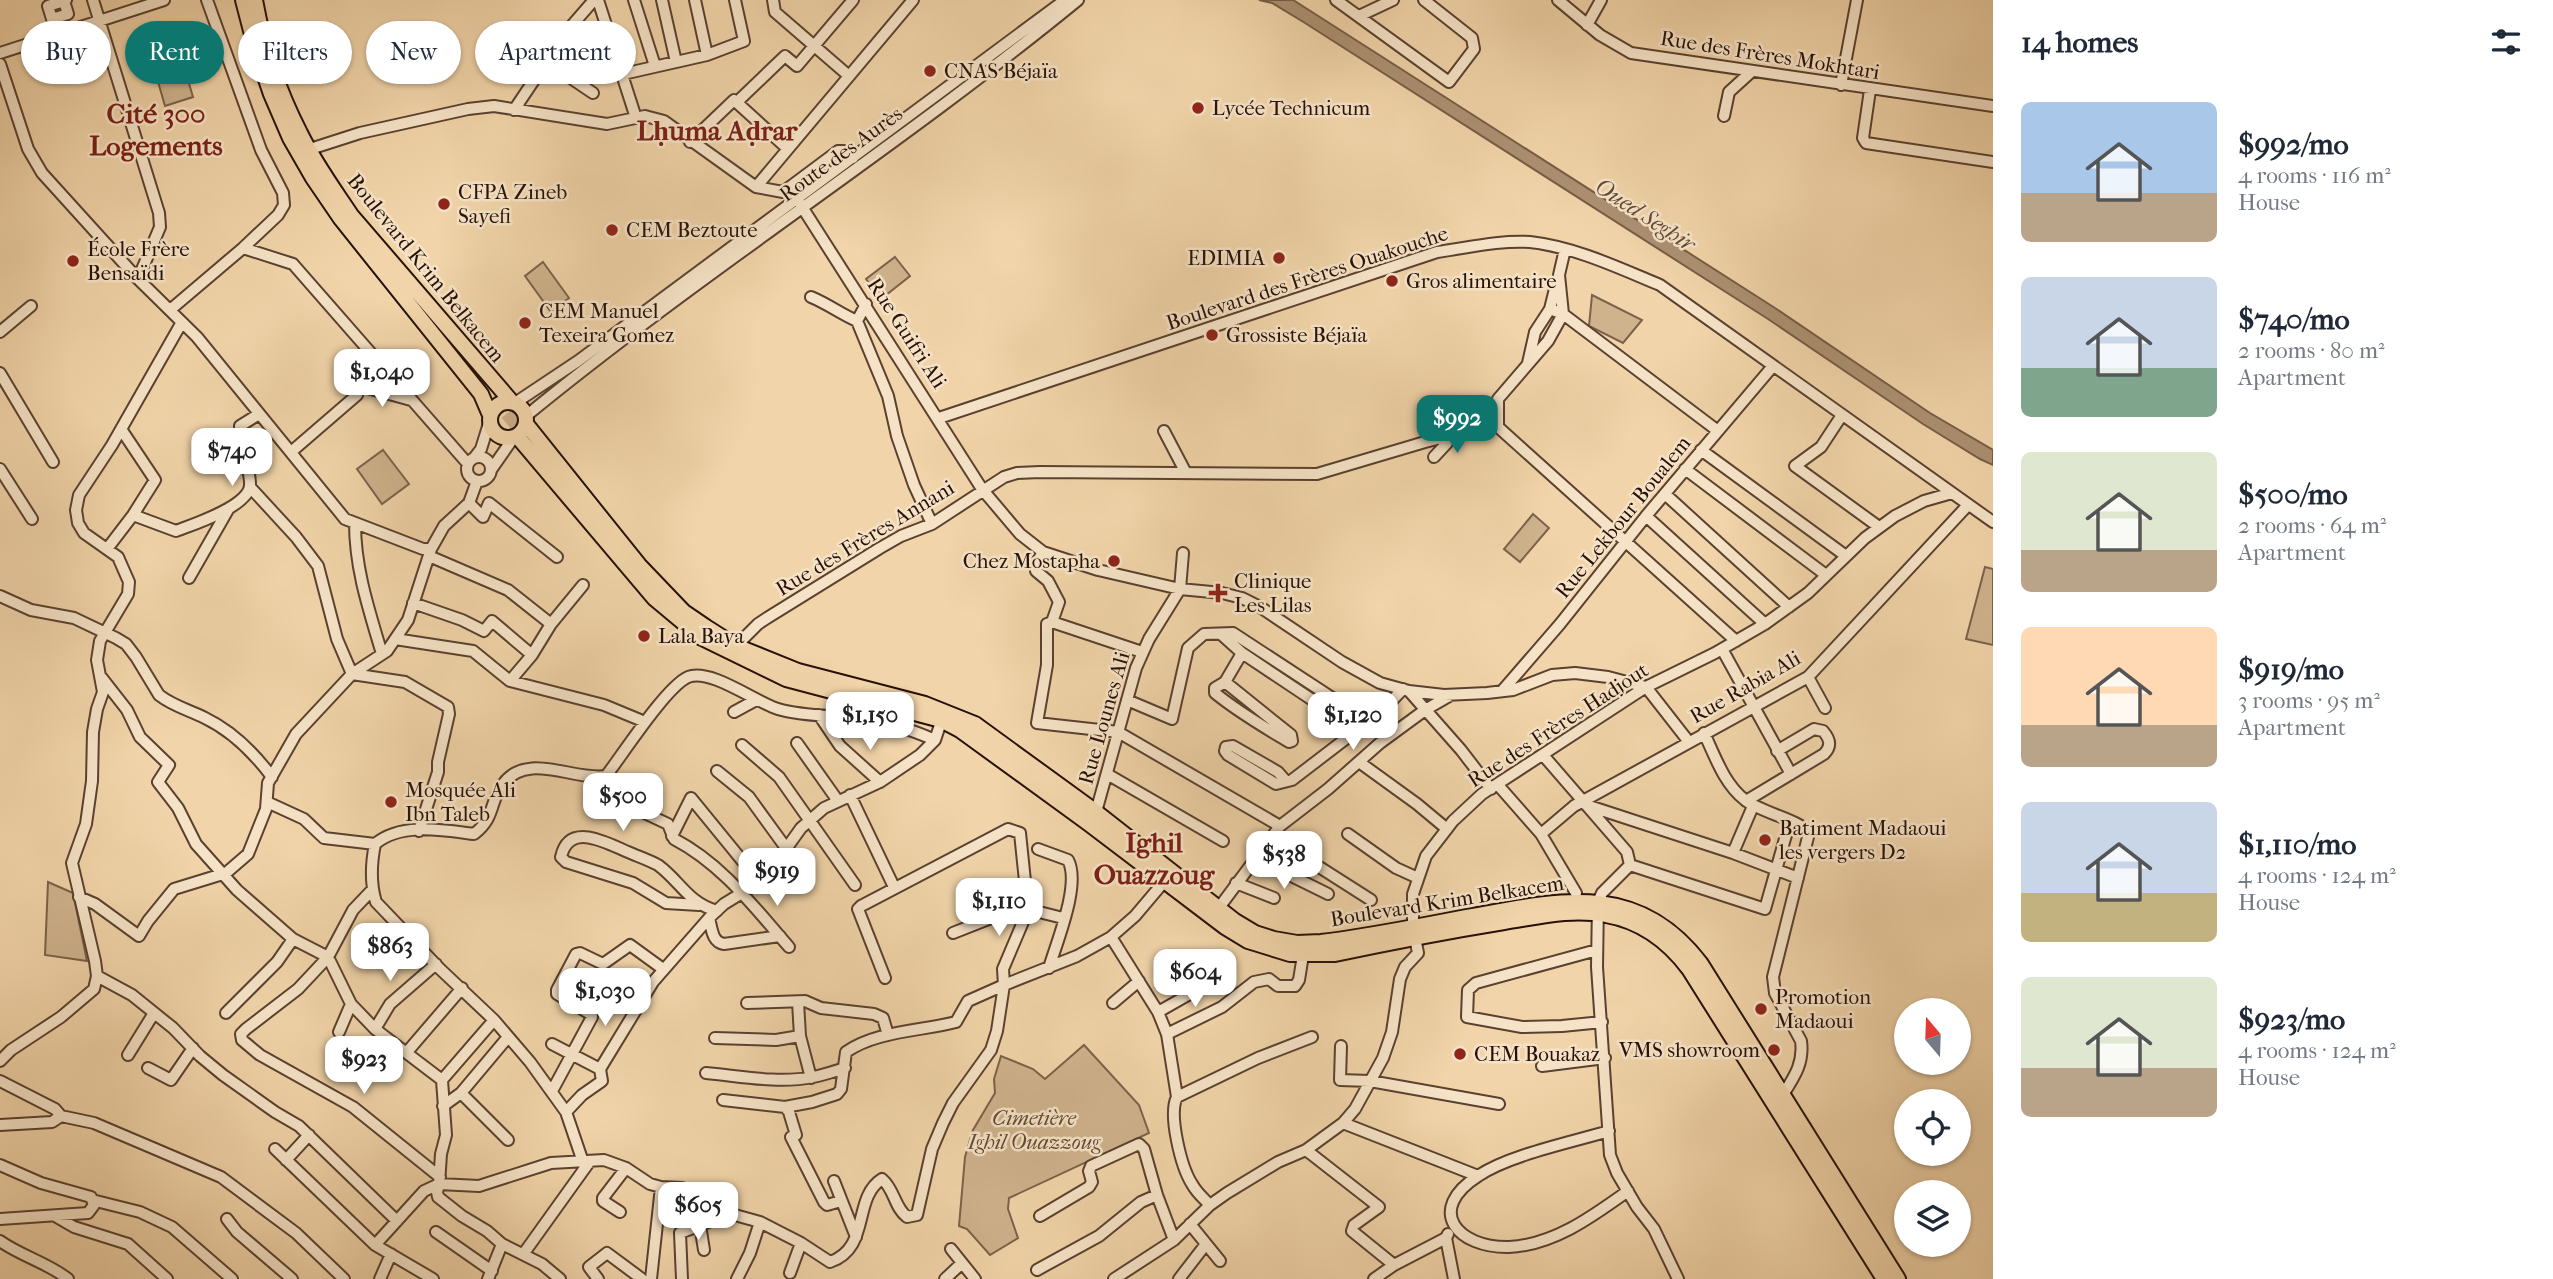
<!DOCTYPE html>
<html lang="en">
<head>
<meta charset="utf-8">
<style>
	:root { --surface:#fff; --page:#f2f2f3; --text:#1f2937; --muted:#747a83; --accent:#0f766e }
	body { margin:0; font-family:"IM FELL French Canon",serif; background:var(--page); color:var(--text); height:100vh; display:flex; flex-direction:column; font-size:26px; white-space:nowrap }
	* { box-sizing:border-box; margin:0 }
	p { font-size:23px; color:var(--muted) }
	.icon { flex:none; width:38px; height:38px; fill:none; stroke:currentColor; stroke-width:2; stroke-linecap:round; stroke-linejoin:round }
	.map { position:relative; flex:1; overflow:hidden }
	.panel { display:flex; flex-direction:column; background:var(--surface); width:560px }
	.panel>* { flex:none }
	.banner { position:absolute; left:21px; top:21px; width:665px; height:63px; display:flex; gap:14px }
	.needle { width:46px; rotate:341deg }
	.tools { position:absolute; left:1894px; top:998px; display:grid; gap:14px }
	.tools a { display:grid; place-items:center; width:77px; height:77px; border-radius:50%; background:var(--surface); box-shadow:0 2px 5px #0004; font-size:35px }
	.price { position:absolute; translate:-50% -60px; padding:0 16px; border-radius:14px; background:#fff; color:#222; font-size:23px; line-height:46px; filter:drop-shadow(0 2px 4px #0008) }
	.price::after { content:''; position:absolute; left:50%; top:42px; width:21px; height:16px; margin-left:-10px; background:inherit; clip-path:polygon(0 0,100% 0,50% 100%) }
	.price.on { background:var(--accent); color:#fff }
	ul { padding:0; list-style:none }
	li { display:flex; align-items:center; gap:21px; height:175px; padding:0 28px }
	li span { display:grid; place-items:center; flex:none; width:196px; height:140px; border-radius:10px; color:#555 }
	li>.icon { margin-inline-start:auto }
	span .icon { width:84px; height:84px; fill:#fffc; stroke-width:1 }
	li b { font-size:30px }
	h2 { display:flex; justify-content:space-between; align-items:center; height:84px; padding:0 28px; font-size:30px }
	.pill { padding:0 24px; border-radius:32px; background:var(--surface); box-shadow:0 2px 5px #0004; font-size:24px; line-height:63px }
	.pill.on { background:var(--accent); color:#fff }
	main { display:flex; flex:1; min-height:0 }
	.map>svg:first-child { display:block }
	.green { fill:#cfb38d; stroke:#7b624a; stroke-width:2 }
	.water { fill:#ac9172; stroke:#775d47; stroke-width:2 }
	.lines { fill:none; stroke-linecap:round; stroke-linejoin:round }
	.major-tunnel { stroke:#c9ad89; stroke-width:14; stroke-dasharray:14 7; stroke-linecap:butt }
	.minor-casing { stroke:#5a4130; stroke-width:14 }
	.major-casing { stroke:#271007; stroke-width:18 }
	.minor { stroke:#f6e3c7; stroke-width:10 }
	.major { stroke:#f1d4a9; stroke-width:14 }
	.poi-dot { fill:#8f2418; stroke:#f6e3c7; stroke-width:2.5 }
	.labels { text-anchor:middle; dominant-baseline:central; stroke-width:5; stroke-linejoin:round; paint-order:stroke }
	.street-label { font-size:21px; fill:#271007; stroke:#f6e3c7 }
	.poi-label { font-size:21px; fill:#271007; stroke:#f6e3c7; text-anchor:start }
	.park-label { font-size:21px; font-style:italic; fill:#624936; stroke:#f6e3c7 }
	.water-label { font-size:23px; font-style:italic; fill:#634a37; stroke:#f6e3c7 }
	.district-label { font-size:28px; font-weight:bold; fill:#7a1f14; stroke:#f6e3c7 }
</style>
</head>
<body>
<main>
<div class="map">
<svg width="1993" height="1279" viewBox="0 0 1993 1279">
	<rect width="100%" height="100%" fill="#f1d4a9"/>
	<filter id="stains"><feTurbulence type="fractalNoise" baseFrequency=".00286" numOctaves="4"/><feColorMatrix values="0 0 0 0 .2 0 0 0 0 .09 0 0 0 0 .02 0 0 0 .5 -.17"/></filter>
	<radialGradient id="worn" r=".72"><stop offset=".6" stop-color="#630" stop-opacity="0"/><stop offset="1" stop-color="#630" stop-opacity=".3"/></radialGradient>
	<path class="green" d="M178 46 193 97 165 106 150 54Z
		M895 257 910 276 881 299 866 279Z
		M543 262 569 298 551 312 525 276Z
		M1592 295 1642 320 1623 343 1589 326Z
		M383 450 409 484 382 504 357 469Z
		M1533 514 1549 528 1520 562 1504 549Z
		M1985 567 1993 569V645L1966 639Z
		M48 882 73 893 87 961 45 955Z
		M1084 1045 1139 1105 1149 1133 1009 1198 1008 1209 1018 1238 990 1255 967 1229 959 1226 965 1157 973 1130 995 1093 994 1079 1001 1056 1033 1069 1045 1079Z"/>
	<path class="water" d="M1259 0H1293L1312 12 1775 308 1930 413 1993 450V465L1980 459 1923 424 1768 319 1305 23 1272 3Z"/>
	<g class="lines">
		<path class="major-tunnel" d="M494 397 529 440"/>
		<g class="minor-casing">
			<path id="minor" d="M93 0 159 213 160 227 138 279
				M598 0 636 118
				M634 0 655 66
				M662 0 676 62
				M695 0 707 55
				M773 0 775 12 849 76
				M1336 0 1449 82 1474 49 1472 38 1424 0
				M1558 0 1600 35 1631 53 1993 106
				M64 1 68 14 52 19 48 6 64 1 66 0
				M1359 16 1393 0
				M1587 25 1601 0
				M0 53 164 0
				M547 62 593 93
				M0 64 28 149 42 173 138 279 197 337 345 519 423 549H431L444 526 469 503 477 481
				M623 74 707 55 744 41 735 0
				M1841 85 1857 0
				M1870 90 1863 138 1866 143 1993 162
				M737 102 785 56 797 66 853 0
				M514 110 567 31 594 0
				M1724 116 1729 92 1751 72
				M690 142 734 100 788 149
				M304 151 360 133 468 109 494 106 607 124 645 116 664 121 756 187 783 192 838 151H844L853 158
				M756 187 913 0
				M797 199 982 489 1020 534 1043 552 1098 570 1180 589 1222 593 1242 598 1260 607 1342 662 1380 683 1409 691 1444 695 1487 693 1513 690 1552 675 1575 673 1608 677 1646 687 1689 742
				M243 248 293 264 468 464
				M811 297C828 304 841 314 857 321
				M866 304 857 321 888 396 897 436 914 485 932 524
				M1550 309 1563 314 1718 431
				M170 310 243 248 278 215 284 205 283 193 261 150 207 0
				M0 332 31 306
				M1528 363 1535 332 1550 309 1557 281
				M0 373 53 462
				M360 386 411 400
				M515 403 578 361 1065 0
				M1842 415 1821 447 1795 466 1879 527
				M526 416C704 270 900 146 1078 0
				M939 418 1437 252C1467 248 1499 240 1530 242 1575 247 1619 268 1660 285L1993 522
				M1498 427V399L1548 341 1563 314 1559 275 1565 249
				M1164 431 1186 473
				M1701 450 1846 556
				M291 452 357 395 370 352
				M467 469a12 12 0 1 1 24 0a12 12 0 1 1-24 0Z
				M1434 457 1447 443 1448 436
				M474 458 481 449 490 420
				M0 469 32 519
				M1685 469 1826 575
				M491 470 514 437
				M250 487 296 537 318 566 337 639 352 674 405 682 448 707 449 714 438 762V772L419 831
				M1665 494 1789 607
				M469 503 483 517 489 503 557 557
				M133 515 176 531C194 524 247 507 250 486 251 476 242 439 240 426L259 414
				M1646 516 1765 624
				M355 523C355 569 369 610 382 654
				M107 549 133 515 155 480 121 429
				M1043 552 1037 562 1036 571 1048 581 1059 602 1052 622 1047 624V665L1037 723 1118 732 1280 826
				M429 556 508 590 551 624
				M189 578 229 508
				M0 596 31 610 74 618 116 638 126 644 136 657 159 695C173 706 189 710 205 718 232 731 254 753 272 777
				M413 603 462 620 484 631 492 621 532 655 510 681
				M1052 622 1142 652
				M395 639 473 651 510 681 604 705 645 722
				M736 646 758 624 767 618 880 548 901 536 932 524 1004 477 1017 473 1040 472 1317 474 1425 442 1488 426 1498 427 1736 641
				M1722 649 1791 774
				M532 655 551 624 583 585
				M1808 677 1825 708
				M102 678 127 710 140 737 169 765 158 782 178 808 196 844 237 890 293 939 328 957 298 989 246 1029 241 1034 242 1040 260 1055 353 1107 440 1177
				M1225 682 1291 735 1292 741 1289 742C1264 727 1238 712 1215 693V688L1225 682 1242 653
				M1409 691 1461 750 1491 789
				M1502 691 1560 624 1646 516 1773 366
				M1127 700 1172 719 1188 648 1204 634 1233 633 1340 703 1333 710 1326 709 1242 653 1222 635
				M734 712 756 700
				M819 715 840 746 880 782
				M1704 733C1715 756 1724 784 1745 800 1760 812 1802 821 1809 833L1773 977 1775 993 1801 1041C1804 1062 1795 1076 1784 1093
				M797 743 838 801
				M742 745 779 777 855 885
				M1543 755 1627 852 1630 865 1602 893 1598 902 1597 967 1610 1155 1617 1173 1637 1207 1654 1229 1678 1279
				M1359 762 1417 804 1447 829
				M717 771 749 797 786 848
				M1107 774 1223 841
				M1285 780 1278 772 1233 746 1226 747 1225 751 1228 755 1276 784 1292 780 1382 711 1403 689
				M1498 785 1541 834 1576 893
				M850 795 894 887
				M1746 801 1824 754C1832 746 1830 739 1823 731L1814 729 1777 751
				M267 802 304 819 324 838 375 844
				M621 802 668 824 674 839C722 864 754 907 789 947
				M1586 805 1733 853 1798 878
				M1092 818 1096 812 1136 668 1149 639 1180 589 1183 553
				M1274 834 1302 856 1371 900
				M1348 834 1396 868 1418 878
				M1541 834 1574 806 1808 677 1968 505
				M672 836 691 798 758 880
				M1038 849 1068 860C1081 884 1057 941 1049 968
				M1733 853 1753 806
				M1255 858 1328 894
				M1630 865 1765 909 1790 821
				M1236 883 1274 898
				M372 890 353 910 328 957 351 1004 375 1029 442 1080 446 1135 441 1154 439 1184 424 1191 375 1245
				M79 897 95 904 139 936 148 921 174 889 226 873 248 854 266 809 268 783 296 734 352 674 387 651 408 620 431 549
				M699 905 666 903 633 883 566 862 561 857C569 821 607 843 628 852 637 856 649 860 658 865 680 881 688 903 717 911
				M1218 909 1280 826 1328 789 1380 743 1425 710 1451 695
				M709 918C712 929 712 942 724 944L780 936
				M953 933 1019 907 1063 918
				M1111 937 1158 1012 1167 1034 1177 1097C1168 1114 1181 1167 1192 1184 1196 1192 1204 1199 1210 1205
				M1597 950 1476 983 1468 990 1467 1017 1522 1027 1562 1026 1602 1022
				M97 976 132 995 173 1028 200 1056 223 1075 275 1112 299 1126 397 1221
				M798 1002 800 1036 811 1078
				M747 1003 805 1001 821 1008 874 1014 883 1018 888 1035
				M1113 1003 1139 981
				M1158 1012 1218 978
				M226 1013 277 962 293 939
				M375 1029 390 1004 436 964
				M339 1032 351 1004
				M1167 1034 1222 1007 1254 982 1269 979 1278 986H1295L1299 980 1303 955
				M715 1038 776 1040 800 1036
				M552 1044 600 1069
				M1341 1046 1340 1080 1370 1081 1499 1104
				M407 1052 462 988
				M128 1055 154 1013
				M0 1061 11 1050 61 1017 94 989 97 976 95 961 72 863 86 824 92 781 93 732 97 709 103 692 97 660 100 641 128 594 129 582 118 557 84 533 78 523 76 510 79 495 112 445 182 322
				M1542 1066 1605 1058
				M148 1068 171 1080 193 1048
				M706 1073C740 1076 778 1084 813 1077 824 1075 835 1071 845 1068
				M442 1080 494 1020
				M0 1081 55 1109 61 1116 52 1122 0 1125
				M552 1091 592 1017V1015L557 994V990L576 954 580 953 603 964 630 945 663 969
				M461 1093 508 1037
				M1177 1097 1258 1058 1312 1037
				M723 1100 785 1107 812 1102 837 1094 841 1089 846 1052C876 1031 921 1031 956 1022L968 1001 1004 985 1003 969 1028 910 1020 833 1008 829 861 906 858 909 885 978
				M443 1106 461 1093 508 1140
				M785 1107 789 1112 796 1135
				M566 1112 582 1095 602 1081 600 1069 653 982 709 918 724 904 750 888 781 856 801 828 824 808 880 782 920 755 935 740 943 716
				M61 1116 94 1123 221 1177 296 1233 344 1279
				M1343 1123 1478 1176
				M1609 1131C1572 1142 1509 1155 1478 1176 1425 1210 1457 1248 1509 1247 1554 1245 1593 1216 1628 1191
				M791 1137 824 1202 827 1205 841 1201
				M275 1149 375 1245 433 1279
				M1306 1150 1379 1207 1354 1225 1352 1231 1394 1265
				M286 1160 309 1135
				M583 1162 566 1112 530 1062 494 1020 440 969 376 902C370 883 371 864 375 844 401 822 443 830 474 834 496 817 489 802 503 784 527 751 574 781 606 776 623 754 666 687 688 677 711 668 755 702 778 709 805 717 835 715 863 719 888 722 912 730 935 740
				M0 1165 41 1183 91 1197 94 1205 88 1213 0 1219
				M834 1181 856 1237
				M92 1200 140 1212 172 1227 232 1279
				M620 1212 603 1201V1198L626 1168
				M55 1216 74 1227 128 1244 167 1279
				M1040 1216 1089 1187 1092 1182 1089 1171 1091 1166 1139 1144 1144 1149 1157 1195 1174 1240
				M227 1219 237 1232 292 1279
				M1190 1224 1220 1261
				M700 1225 704 1250
				M436 1232 492 1271
				M1448 1234 1446 1238 1454 1279
				M0 1241C21 1256 48 1263 68 1279
				M951 1249 975 1279
				M524 1253 590 1161
				M1037 1270 1099 1236 1141 1202 1157 1195
				M790 1273 801 1243
				M380 1279 391 1254
				M488 1279 502 1244
				M560 1279 542 1264 502 1244 487 1231 462 1216 438 1197 437 1192 439 1184 479 1186 551 1163 604 1160 626 1168 650 1184 661 1187 682 1188 701 1196 724 1212 760 1222 801 1243 830 1262C871 1248 852 1198 882 1179 895 1190 894 1207 907 1217L917 1215 932 1149 943 1123 953 1103 991 1050 997 1031 1004 985 1077 956 1111 937 1135 916 1168 877
				M598 1279 589 1267 607 1253 642 1279
				M651 1279 661 1187
				M682 1279 680 1233 729 1214
				M737 1279 750 1253 760 1222
				M945 1279 962 1263
				M1114 1279 1174 1240 1210 1205 1227 1193 1278 1162 1306 1150 1343 1123 1355 1109 1383 1058 1392 1032 1400 979 1405 967 1418 953 1413 927V894L1426 856 1453 821 1482 794 1646 687 1715 653 1765 624 1808 593 1865 538 1895 516 1924 501 1952 493
				M1179 1279 1206 1244
				M1374 1279 1394 1265 1446 1238"/>
		</g>
		<g class="major-casing">
			<path id="major" d="M243 0 256 50 271 94 290 138 313 178 341 219 481 394 490 415
				M255 0C263 45 279 92 300 133 314 162 333 188 351 215L511 401
				M490 420a18 18 0 1 1 36 0a18 18 0 1 1-36 0Z
				M526 424 639 565 684 612 706 627 736 646 798 671 925 704 975 724 1096 812 1235 921 1255 933 1274 939 1297 943 1321 942C1372 936 1423 925 1473 916 1563 899 1639 882 1701 964L1898 1279
				M517 436 654 598 702 638 786 679 941 720 960 730 1088 823 1225 927 1248 941 1290 954H1335C1391 942 1448 931 1504 922 1537 917 1572 908 1606 915 1641 921 1668 941 1689 969L1884 1279"/>
		</g>
		<use href="#minor" class="minor"/>
		<use href="#major" class="major"/>
	</g>
	<g class="poi-dot">
		<circle cx="930" cy="71" r="7"/>
		<circle cx="1198" cy="108" r="7"/>
		<circle cx="444" cy="204" r="7"/>
		<circle cx="612" cy="230" r="7"/>
		<circle cx="1279" cy="258" r="7"/>
		<circle cx="73" cy="261" r="7"/>
		<circle cx="1392" cy="281" r="7"/>
		<circle cx="525" cy="323" r="7"/>
		<circle cx="1212" cy="335" r="7"/>
		<circle cx="1114" cy="561" r="7"/>
		<path d="M1214.5 582.5h7v7h7v7h-7v7h-7v-7h-7v-7h7z"/>
		<circle cx="644" cy="636" r="7"/>
		<circle cx="391" cy="802" r="7"/>
		<circle cx="1765" cy="840" r="7"/>
		<circle cx="1761" cy="1009" r="7"/>
		<circle cx="1774" cy="1050" r="7"/>
		<circle cx="1460" cy="1054" r="7"/>
	</g>
	<g class="labels">
		<g class="street-label">
			<text transform="translate(1770 55) rotate(9)">Rue des Frères Mokhtari</text>
			<text transform="translate(841 154) rotate(-36)">Route des Aurès</text>
			<text transform="translate(426 268) rotate(51)">Boulevard Krim Belkacem</text>
			<text transform="translate(1307 278) rotate(-18)">Boulevard des Frères Ouakouche</text>
			<text transform="translate(907 333) rotate(57)">Rue Guifri Ali</text>
			<text transform="translate(1623 517) rotate(-51)">Rue Lekbour Boualem</text>
			<text transform="translate(865 538) rotate(-31)">Rue des Frères Annani</text>
			<text transform="translate(1745 687) rotate(-30)">Rue Rabia Ali</text>
			<text transform="translate(1104 718) rotate(-74)">Rue Lounes Ali</text>
			<text transform="translate(1558 725) rotate(-33)">Rue des Frères Hadjout</text>
			<text transform="translate(1447 901) rotate(-9)">Boulevard Krim Belkacem</text>
		</g>
		<g class="poi-label">
			<text x="944" y="71">CNAS Béjaïa</text>
			<text x="1212" y="108">Lycée Technicum</text>
			<text x="458" y="192">CFPA Zineb<tspan x="458" dy="24">Sayefi</tspan></text>
			<text x="626" y="230">CEM Beztoute</text>
			<text x="87" y="249">École Frère<tspan x="87" dy="24">Bensaïdi</tspan></text>
			<text x="1265" y="258" text-anchor="end">EDIMIA</text>
			<text x="1406" y="281">Gros alimentaire</text>
			<text x="539" y="311">CEM Manuel<tspan x="539" dy="24">Texeira Gomez</tspan></text>
			<text x="1226" y="335">Grossiste Béjaïa</text>
			<text x="1100" y="561" text-anchor="end">Chez Mostapha</text>
			<text x="1234" y="581">Clinique<tspan x="1234" dy="24">Les Lilas</tspan></text>
			<text x="658" y="636">Lala Baya</text>
			<text x="405" y="790">Mosquée Ali<tspan x="405" dy="24">Ibn Taleb</tspan></text>
			<text x="1779" y="828">Batiment Madaoui<tspan x="1779" dy="24">les vergers D2</tspan></text>
			<text x="1775" y="997">Promotion<tspan x="1775" dy="24">Madaoui</tspan></text>
			<text x="1760" y="1050" text-anchor="end">VMS showroom</text>
			<text x="1474" y="1054">CEM Bouakaz</text>
		</g>
		<g class="park-label">
			<text x="1034" y="1118">Cimetière<tspan x="1034" dy="24">Ighil Ouazzoug</tspan></text>
		</g>
		<g class="water-label">
			<text transform="translate(1645 215) rotate(33)">Oued Seghir</text>
		</g>
		<g class="district-label">
			<text x="156" y="113">Cité 300<tspan x="156" dy="32">Logements</tspan></text>
			<text x="717" y="130">Lḥuma Aḍrar</text>
			<text x="1154" y="842">Ighil<tspan x="1154" dy="32">Ouazzoug</tspan></text>
		</g>
	</g>
	<rect width="100%" height="100%" filter="url(#stains)"/>
	<rect width="100%" height="100%" fill="url(#worn)"/>
</svg>
<div class="tools">
<a><svg class="needle" viewBox="-14 -14 28 28"><path d="M0-13l5 13h-10z" fill="#e53935"/><path d="M0 13l5-13h-10z" fill="#747a83"/></svg></a>
<a><svg class="icon" aria-label="locate" viewBox="0 0 24 24"><circle cx="12" cy="12" r="6"/><path d="M12 2v4M12 18v4M2 12h4M18 12h4"/></svg></a>
<a><svg class="icon" aria-label="layers" viewBox="0 0 24 24"><path d="M12 4l9 5-9 5-9-5zM3 14l9 5 9-5"/></svg></a>
</div>
<b class="price" style="left:382px;top:409px">$1,040</b>
<b class="price on" style="left:1457px;top:455px">$992</b>
<b class="price" style="left:232px;top:488px">$740</b>
<b class="price" style="left:870px;top:752px">$1,150</b>
<b class="price" style="left:1353px;top:752px">$1,120</b>
<b class="price" style="left:623px;top:833px">$500</b>
<b class="price" style="left:1284px;top:891px">$538</b>
<b class="price" style="left:777px;top:908px">$919</b>
<b class="price" style="left:999px;top:938px">$1,110</b>
<b class="price" style="left:390px;top:983px">$863</b>
<b class="price" style="left:1195px;top:1009px">$604</b>
<b class="price" style="left:605px;top:1028px">$1,030</b>
<b class="price" style="left:364px;top:1096px">$923</b>
<b class="price" style="left:698px;top:1242px">$605</b>
<div class="banner">
<a class="pill">Buy</a>
<a class="pill on">Rent</a>
<a class="pill">Filters</a>
<a class="pill">New</a>
<a class="pill">Apartment</a>
</div>
</div>
<section class="panel">
<h2>14 homes<svg class="icon" aria-label="filters" viewBox="0 0 24 24"><path d="M4 7h16M4 17h16"/><circle cx="9" cy="7" r="2"/><circle cx="15" cy="17" r="2"/></svg></h2>
<ul>
<li><span style="background:linear-gradient(#a9c7e8 65%,#b9a48a 0)"><svg class="icon" aria-label="home" viewBox="0 0 24 24"><path d="M3 11l9-7 9 7M6 9v11h12V9"/></svg></span><div><b>$992/mo</b><p>4 rooms · 116 m²</p><p>House</p></div></li>
<li><span style="background:linear-gradient(#c9d6e8 65%,#7fa58c 0)"><svg class="icon" aria-label="home" viewBox="0 0 24 24"><path d="M3 11l9-7 9 7M6 9v11h12V9"/></svg></span><div><b>$740/mo</b><p>2 rooms · 80 m²</p><p>Apartment</p></div></li>
<li><span style="background:linear-gradient(#dfe7d0 70%,#b9a48a 0)"><svg class="icon" aria-label="home" viewBox="0 0 24 24"><path d="M3 11l9-7 9 7M6 9v11h12V9"/></svg></span><div><b>$500/mo</b><p>2 rooms · 64 m²</p><p>Apartment</p></div></li>
<li><span style="background:linear-gradient(#ffd9b3 70%,#b9a48a 0)"><svg class="icon" aria-label="home" viewBox="0 0 24 24"><path d="M3 11l9-7 9 7M6 9v11h12V9"/></svg></span><div><b>$919/mo</b><p>3 rooms · 95 m²</p><p>Apartment</p></div></li>
<li><span style="background:linear-gradient(#c9d6e8 65%,#c2b280 0)"><svg class="icon" aria-label="home" viewBox="0 0 24 24"><path d="M3 11l9-7 9 7M6 9v11h12V9"/></svg></span><div><b>$1,110/mo</b><p>4 rooms · 124 m²</p><p>House</p></div></li>
<li><span style="background:linear-gradient(#dfe7d0 65%,#b9a48a 0)"><svg class="icon" aria-label="home" viewBox="0 0 24 24"><path d="M3 11l9-7 9 7M6 9v11h12V9"/></svg></span><div><b>$923/mo</b><p>4 rooms · 124 m²</p><p>House</p></div></li>
</ul>
</section>
</main>
</body>
</html>
